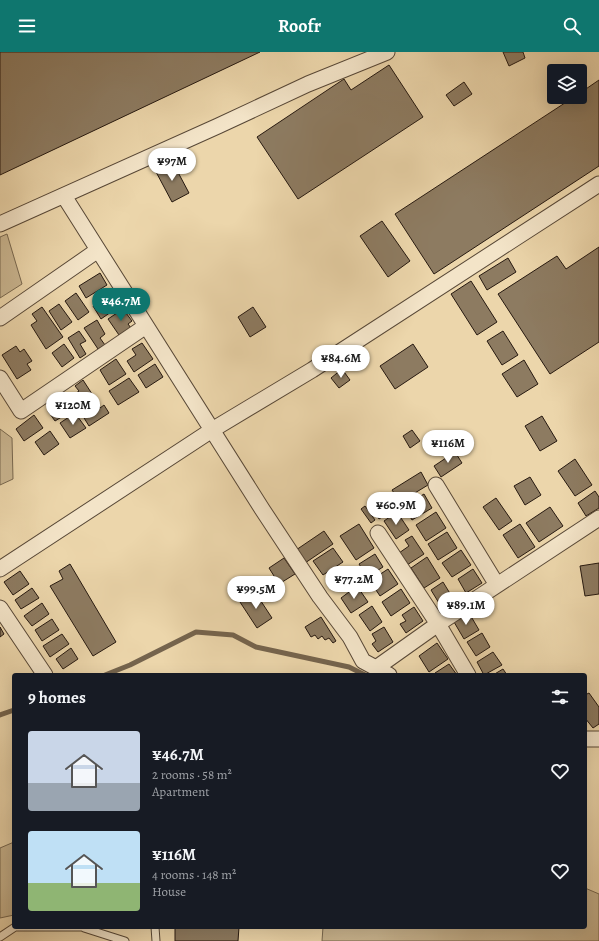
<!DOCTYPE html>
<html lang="en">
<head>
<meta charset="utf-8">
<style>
	:root { --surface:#171b24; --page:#20242c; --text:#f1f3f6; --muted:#9ea1a6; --accent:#0f766e }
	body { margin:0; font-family:Alegreya,serif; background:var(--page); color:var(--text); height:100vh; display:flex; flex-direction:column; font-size:15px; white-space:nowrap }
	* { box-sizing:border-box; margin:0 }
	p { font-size:13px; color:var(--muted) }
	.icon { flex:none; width:22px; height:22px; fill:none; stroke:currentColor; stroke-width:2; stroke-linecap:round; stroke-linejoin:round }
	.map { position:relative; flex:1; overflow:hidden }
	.details { position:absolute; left:12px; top:621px; width:575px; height:256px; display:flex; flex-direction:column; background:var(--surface); border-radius:4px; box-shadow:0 4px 16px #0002 }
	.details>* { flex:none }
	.buttons { position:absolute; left:547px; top:12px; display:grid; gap:8px }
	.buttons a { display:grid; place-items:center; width:40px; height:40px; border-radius:4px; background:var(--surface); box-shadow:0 4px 16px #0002; font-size:20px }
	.price { position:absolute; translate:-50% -34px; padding:0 9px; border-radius:14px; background:#fff; color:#222; font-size:13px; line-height:26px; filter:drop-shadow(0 1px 2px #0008) }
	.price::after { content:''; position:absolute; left:50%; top:24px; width:12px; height:9px; margin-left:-6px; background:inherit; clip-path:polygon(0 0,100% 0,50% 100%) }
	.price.current { background:var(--accent); color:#fff }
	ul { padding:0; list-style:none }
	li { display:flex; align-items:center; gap:12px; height:100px; padding:0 16px }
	li span { display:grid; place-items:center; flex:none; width:112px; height:80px; border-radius:4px; color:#555 }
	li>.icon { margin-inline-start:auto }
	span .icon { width:48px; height:48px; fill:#fffc; stroke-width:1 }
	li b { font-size:17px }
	h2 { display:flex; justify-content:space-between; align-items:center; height:48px; padding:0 16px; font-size:17px }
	header { display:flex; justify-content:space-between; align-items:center; height:52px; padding:0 16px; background:var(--accent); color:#fff; font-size:18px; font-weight:700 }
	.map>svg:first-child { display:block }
	.green { fill:#cab691; stroke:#786850 }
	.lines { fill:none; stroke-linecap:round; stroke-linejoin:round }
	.stream { stroke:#75644d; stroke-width:5 }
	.building { fill:#8d7b61; stroke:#261910 }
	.service-casing { stroke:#584837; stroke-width:9 }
	.minor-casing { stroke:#584837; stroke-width:17 }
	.service { stroke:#f3e4c8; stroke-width:7 }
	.minor { stroke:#f3e4c8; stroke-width:15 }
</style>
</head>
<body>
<header><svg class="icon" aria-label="menu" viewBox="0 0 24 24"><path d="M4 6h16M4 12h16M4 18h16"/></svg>Roofr<svg class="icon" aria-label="search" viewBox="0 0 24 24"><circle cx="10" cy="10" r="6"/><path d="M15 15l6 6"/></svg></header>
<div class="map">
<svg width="599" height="889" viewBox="0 0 599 889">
	<rect width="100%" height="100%" fill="#ecd6ab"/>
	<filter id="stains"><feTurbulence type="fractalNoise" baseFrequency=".005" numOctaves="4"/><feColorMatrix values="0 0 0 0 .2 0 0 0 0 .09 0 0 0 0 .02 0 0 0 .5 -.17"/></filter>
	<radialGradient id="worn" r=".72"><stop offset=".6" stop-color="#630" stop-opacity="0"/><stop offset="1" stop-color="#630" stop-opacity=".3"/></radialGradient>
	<path class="green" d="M7 182 22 232 0 246V185Z
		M0 377 12 386 13 427 0 433Z
		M14 790V863L0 866V796Z
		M585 836 599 842V889H322L323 875H585Z"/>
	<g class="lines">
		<path class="stream" d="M105 623 130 613 196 580 233 583 256 595 349 615 365 623
			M0 663 14 658"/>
	</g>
	<path class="building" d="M0 0H260L0 123Z
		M503 0H523L525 6 509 14Z
		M389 13 423 65 298 147 257 85 344 27 351 38Z
		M599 28V114L434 222 395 162 574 45H580V41Z
		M464 30 472 42 454 54 446 43Z
		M172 109 189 141 172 150 155 118Z
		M382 169 410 209 388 225 360 184Z
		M599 195V290L550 322 498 242 557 204 566 217Z
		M508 206 516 220 487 238 479 224Z
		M100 221 107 233 86 246 79 234Z
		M471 229 497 270 477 283 451 242Z
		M76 241 89 260 78 268 65 249Z
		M113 241 121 253 101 267 93 254Z
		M59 252 72 270 61 278 49 259Z
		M42 255 63 285 46 297 31 273 37 269 32 262Z
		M253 255 266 275 250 285 238 265Z
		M123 257 132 269 128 272 131 276 119 283 108 267Z
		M97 268 105 282 100 286 105 293 98 297 84 276Z
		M79 279 86 289 80 292 86 302 80 306 68 286Z
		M503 279 518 303 502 313 487 289Z
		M142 291 153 307 134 320 127 309 136 303 132 297Z
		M64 292 74 306 62 315 52 301Z
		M413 292 428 315 395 337 380 314Z
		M16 294 20 300 24 297 32 309 27 312 31 318 17 327 2 303Z
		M116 307 126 322 109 333 100 318Z
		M524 308 538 332 517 345 502 322Z
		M155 312 163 325 146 336 138 323Z
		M342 317 350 328 339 336 331 326Z
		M129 326 139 340 118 353 109 339Z
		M83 328 94 345 79 355 72 344 79 339 75 334Z
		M62 341 73 358 55 369 48 359 53 356 48 349Z
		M96 351 100 356 104 353 109 361 89 374 81 361Z
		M75 361 86 376 70 386 60 371Z
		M34 363 43 376 24 389 16 377Z
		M542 364 557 389 540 399 525 374Z
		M412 378 420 389 410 396 403 384Z
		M50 379 59 392 44 403 35 390Z
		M455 400 462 411 441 425 434 414Z
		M575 407 592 433 575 444 558 419Z
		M421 420 428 433 400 450 392 438Z
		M530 425 541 443 525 453 514 434Z
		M595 439 599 445V456L586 464 578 451Z
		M385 441 394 457 379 467 369 452Z
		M424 442 432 456 412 468 404 454Z
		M496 446 512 469 499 478 483 455Z
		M365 454 375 468 371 471 361 457Z
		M550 455 563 474 539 490 526 471Z
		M397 460 409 478 396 487 384 469Z
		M436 460 446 476 426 489 416 473Z
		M359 472 374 496 356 508 340 484Z
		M520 472 535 495 518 506 503 483Z
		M324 479 333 492 305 511 296 498Z
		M447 480 457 496 438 508 428 492Z
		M412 484 424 502 407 513 399 501 409 494 405 488Z
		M333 496 343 510 323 523 313 509Z
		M461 498 471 513 452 525 442 511Z
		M375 502 383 515 367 525 359 512Z
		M427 505 440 526 424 536 411 516Z
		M284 506 295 522 279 532 269 516Z
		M599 511V542L585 544 580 514Z
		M70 512 116 590 93 604 50 534 63 527 59 519Z
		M346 516 355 530 340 539 331 525Z
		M388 517 398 532 380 544 370 529Z
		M473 517 482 531 466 541 458 527Z
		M20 519 29 532 13 543 4 530Z
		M443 530 454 548 442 556 431 538Z
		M357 534 368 550 351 561 341 546Z
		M32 536 39 546 21 557 15 548Z
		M401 537 410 551 391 564 382 550Z
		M255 540 272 566 257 576 240 550Z
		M42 551 49 562 32 574 24 564Z
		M372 554 382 570 370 579 359 563Z
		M414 555 423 569 406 581 400 572 406 569 402 563Z
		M469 561 479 578 464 587 454 570Z
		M321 565 336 589 333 591 329 586 325 588 322 584 318 587 315 583 311 585 305 575Z
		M52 567 59 578 42 589 35 578Z
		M0 575 4 582 0 585Z
		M384 575 393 590 378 600 372 592 376 589 372 582Z
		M482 581 490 595 476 604 467 590Z
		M62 582 69 592 50 605 43 594Z
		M437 591 448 607 429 620 419 604Z
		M71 596 78 607 63 617 56 607Z
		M493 600 502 613 484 623 477 610Z
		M449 612 457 623H436L435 621Z
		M503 617 507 623H493Z
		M589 641 599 655V672L593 676 585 666V643Z
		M175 875H239L238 889H175Z"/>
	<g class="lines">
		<g class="service-casing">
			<path id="service" d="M155 875 156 889
				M84 876 125 889
				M0 885 15 875H85"/>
		</g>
		<g class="minor-casing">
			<path id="minor" d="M64 144 262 457 320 545 350 585 363 609 389 623
				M0 172 218 74 308 32 387 0
				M0 266 98 198
				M0 326 21 359 146 274
				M436 433 497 533
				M378 481 438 572 468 623
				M0 517 212 378 312 318 599 132
				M0 556 45 623
				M376 616 438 572 599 466
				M585 687H599"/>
		</g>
		<use href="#service" class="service"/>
		<use href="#minor" class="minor"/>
	</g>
	<rect width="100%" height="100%" filter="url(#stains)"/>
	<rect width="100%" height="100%" fill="url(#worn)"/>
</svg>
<div class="buttons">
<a><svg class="icon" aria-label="layers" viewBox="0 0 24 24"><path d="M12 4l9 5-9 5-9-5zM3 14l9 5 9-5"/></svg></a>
</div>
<b class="price" style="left:172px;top:130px">¥97M</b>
<b class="price current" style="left:121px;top:270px">¥46.7M</b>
<b class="price" style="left:341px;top:327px">¥84.6M</b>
<b class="price" style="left:73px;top:374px">¥120M</b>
<b class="price" style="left:448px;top:412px">¥116M</b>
<b class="price" style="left:396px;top:474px">¥60.9M</b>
<b class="price" style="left:354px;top:548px">¥77.2M</b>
<b class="price" style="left:256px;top:558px">¥99.5M</b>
<b class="price" style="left:466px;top:574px">¥89.1M</b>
<section class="details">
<h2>9 homes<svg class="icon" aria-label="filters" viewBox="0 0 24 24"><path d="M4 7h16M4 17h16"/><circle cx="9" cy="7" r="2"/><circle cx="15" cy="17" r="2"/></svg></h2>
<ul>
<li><span style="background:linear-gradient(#c9d6e8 65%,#9aa5b1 0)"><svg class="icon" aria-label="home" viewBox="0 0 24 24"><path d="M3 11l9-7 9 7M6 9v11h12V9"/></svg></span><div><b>¥46.7M</b><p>2 rooms · 58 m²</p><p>Apartment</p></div><svg class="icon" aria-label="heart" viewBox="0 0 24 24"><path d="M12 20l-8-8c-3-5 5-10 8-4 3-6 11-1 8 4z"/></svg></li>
<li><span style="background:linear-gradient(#bfe0f5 65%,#8fb573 0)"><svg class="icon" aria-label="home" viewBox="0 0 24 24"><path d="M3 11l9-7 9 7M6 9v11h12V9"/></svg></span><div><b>¥116M</b><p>4 rooms · 148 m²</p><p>House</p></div><svg class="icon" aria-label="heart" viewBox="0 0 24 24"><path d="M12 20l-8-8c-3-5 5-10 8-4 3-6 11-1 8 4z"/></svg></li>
</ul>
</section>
</div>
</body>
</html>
